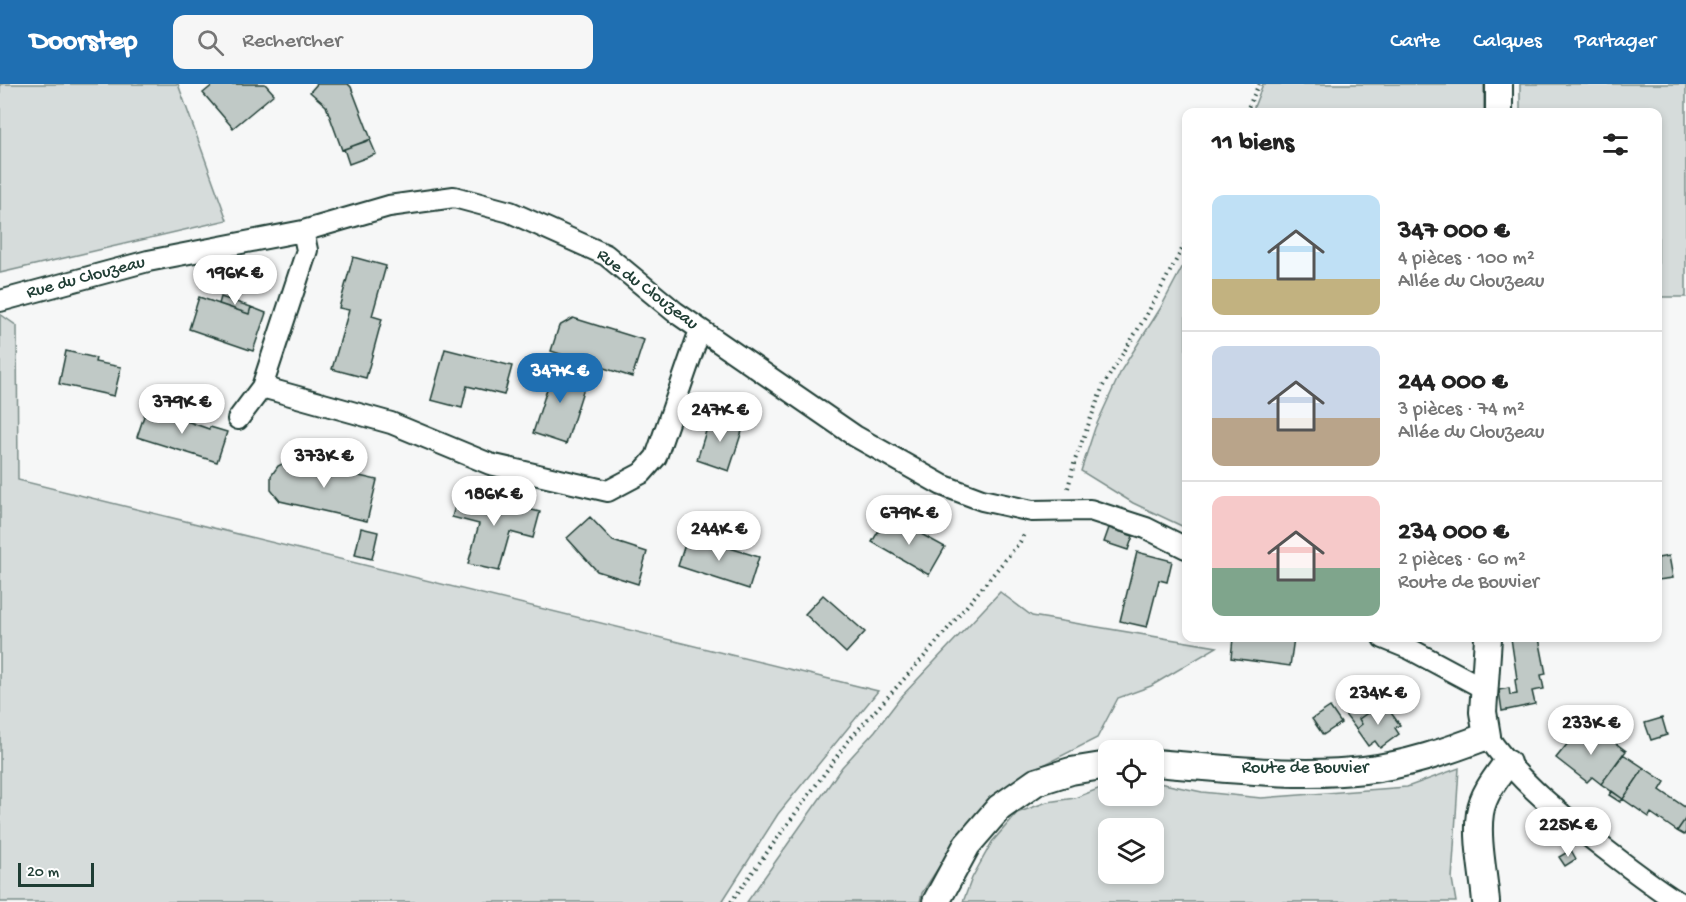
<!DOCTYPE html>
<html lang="fr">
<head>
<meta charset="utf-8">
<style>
	:root { --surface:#fff; --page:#f6f6f6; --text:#222; --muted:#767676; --line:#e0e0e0; --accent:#1f6fb2 }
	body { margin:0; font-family:"Gochi Hand",sans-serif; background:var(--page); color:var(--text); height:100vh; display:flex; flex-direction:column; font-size:22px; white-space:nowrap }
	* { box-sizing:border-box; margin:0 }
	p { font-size:20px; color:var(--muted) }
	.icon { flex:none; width:33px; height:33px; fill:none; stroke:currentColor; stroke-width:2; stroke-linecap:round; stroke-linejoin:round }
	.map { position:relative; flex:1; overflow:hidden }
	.side { position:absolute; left:1182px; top:24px; width:480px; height:534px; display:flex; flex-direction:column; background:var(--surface); border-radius:12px; box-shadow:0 3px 9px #0003 }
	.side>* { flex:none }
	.tools { position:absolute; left:1098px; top:656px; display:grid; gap:12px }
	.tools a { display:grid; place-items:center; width:66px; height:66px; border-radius:12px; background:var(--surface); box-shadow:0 3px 9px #0003; font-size:30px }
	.scale { position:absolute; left:18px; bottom:15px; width:76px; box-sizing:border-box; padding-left:6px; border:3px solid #1f3d34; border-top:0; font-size:16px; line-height:21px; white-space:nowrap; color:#1f3d34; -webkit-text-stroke:4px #fff; paint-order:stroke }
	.price { position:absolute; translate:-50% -51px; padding:0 14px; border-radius:21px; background:#fff; color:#222; font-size:20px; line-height:39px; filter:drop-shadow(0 2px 3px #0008) }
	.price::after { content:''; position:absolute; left:50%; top:36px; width:18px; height:14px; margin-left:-9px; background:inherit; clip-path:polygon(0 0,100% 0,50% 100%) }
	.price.active { background:var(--accent); color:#fff }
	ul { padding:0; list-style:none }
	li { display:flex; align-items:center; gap:18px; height:150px; padding:0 30px }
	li+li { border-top:2px solid var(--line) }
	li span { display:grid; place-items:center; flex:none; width:168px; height:120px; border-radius:12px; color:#555 }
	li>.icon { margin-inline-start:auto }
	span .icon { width:72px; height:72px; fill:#fffc; stroke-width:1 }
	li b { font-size:26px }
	h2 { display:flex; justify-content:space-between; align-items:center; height:72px; padding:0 30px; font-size:26px }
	header { display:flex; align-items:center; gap:36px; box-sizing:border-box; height:84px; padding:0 30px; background:var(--accent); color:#fff }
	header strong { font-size:28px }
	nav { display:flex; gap:33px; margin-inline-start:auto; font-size:21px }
	.search { width:420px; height:54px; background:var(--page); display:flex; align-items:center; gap:15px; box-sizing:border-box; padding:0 21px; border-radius:12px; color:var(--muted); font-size:22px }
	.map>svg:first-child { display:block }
	.green { fill:#d6dcdb; stroke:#7a8c88; stroke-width:1.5; fill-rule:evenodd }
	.building { fill:#c0c9c6; stroke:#1f3d34; stroke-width:1.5 }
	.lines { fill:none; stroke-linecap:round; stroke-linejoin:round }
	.minor-casing { stroke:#1f3d34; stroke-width:24 }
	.tertiary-casing { stroke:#1f3d34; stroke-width:30 }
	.path { stroke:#1f3d34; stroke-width:4; stroke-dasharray:1.5 4.5; stroke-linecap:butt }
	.minor { stroke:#fff; stroke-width:20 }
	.tertiary { stroke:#fff; stroke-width:26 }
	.labels { text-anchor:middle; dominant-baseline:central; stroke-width:4.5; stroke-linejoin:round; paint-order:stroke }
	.street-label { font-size:18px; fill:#1f3d34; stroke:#fff }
</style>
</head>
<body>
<header>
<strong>Doorstep</strong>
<div class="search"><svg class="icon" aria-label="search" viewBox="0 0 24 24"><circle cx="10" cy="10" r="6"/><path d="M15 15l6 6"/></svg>Rechercher</div>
<nav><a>Carte</a><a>Calques</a><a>Partager</a></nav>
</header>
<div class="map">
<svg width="1686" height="818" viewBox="0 0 1686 818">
	<rect width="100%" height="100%" fill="#f6f7f7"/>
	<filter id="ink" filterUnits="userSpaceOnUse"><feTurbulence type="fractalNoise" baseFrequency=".0167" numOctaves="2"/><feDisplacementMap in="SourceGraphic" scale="12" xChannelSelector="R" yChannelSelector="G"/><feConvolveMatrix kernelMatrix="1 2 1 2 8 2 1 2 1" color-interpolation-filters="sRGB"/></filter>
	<g filter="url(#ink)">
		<path class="green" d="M0 0H178L227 136 0 189Z
			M1263 0H1484V28H1252Z
			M1520 0H1686V213H1658V28H1520Z
			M1186 176V444L1133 419 1081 387 1095 344 1122 285 1160 225Z
			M0 230 17 242 18 396 878 607 778 730 722 818H0Z
			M1000 508 1032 532 1217 563 1151 602 1118 614 1097 654 1016 695 977 729 950 766 922 809 920 818H747L842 683 875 647 901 613Z
			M1459 684 1452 795 1456 818H963L972 794 992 758 1017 729 1047 718 1075 714 1108 701V711H1154V698L1202 708 1261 714 1407 703ZM1108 744H1154V789H1108Z"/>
		<path class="building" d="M214 0H265L274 10 233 44 203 9Z
			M317 0H348L351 3 371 55 342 66 326 22 310 8Z
			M370 56 376 70 349 80 344 65Z
			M353 173 386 182 372 232 382 235 366 294 332 285 349 226 339 224Z
			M199 213 249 230 251 223 266 229 253 267 189 245Z
			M221 213 251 223 249 230 219 220Z
			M573 234 644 256 632 293 551 267 559 242Z
			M445 265 512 282 504 311 467 302 462 324 431 316Z
			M66 267 96 274 95 278 121 283 114 312 59 300Z
			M555 280 588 291 566 360 533 349Z
			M147 323 209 345 210 343 227 348 217 378 137 353Z
			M711 331 744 341 729 387 697 376Z
			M290 376 377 396 367 437 280 417 271 406V392L278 382Z
			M459 408 540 428 533 454 510 448 499 487 468 480 479 440 452 433Z
			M590 433 613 457 647 468 638 500 597 487 567 454Z
			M886 434 910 448 912 445 945 463 929 491 872 458Z
			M361 444 378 448 372 475 355 471Z
			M1109 444 1133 452 1128 466 1104 458Z
			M688 451 759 473 749 505 678 482Z
			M1137 468 1172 477 1167 498 1159 496 1147 543 1120 537Z
			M1669 472 1673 494 1658 496V474Z
			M823 511 865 548 846 569 805 530Z
			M1233 554H1294L1290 582 1231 574Z
			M1511 554H1539L1546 590 1541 591 1544 605 1532 607 1535 620 1502 627 1499 606 1509 604 1510 611 1517 610 1515 596 1517 595Z
			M1367 597 1383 618 1359 635 1362 640 1356 645 1337 620Z
			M1377 600 1385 610 1379 614 1372 604Z
			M1383 618 1400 641 1395 644 1399 650 1380 664 1375 657 1368 662 1356 645 1362 640 1359 635Z
			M1330 623 1341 639 1323 651 1312 635Z
			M1662 634 1667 651 1651 656 1645 639Z
			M1598 646 1626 667 1601 700 1592 693 1587 698 1556 674 1577 648 1589 658Z
			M1623 670 1644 684 1623 715 1601 700Z
			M1644 684 1665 698 1660 706 1686 724V734L1677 747 1651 729 1649 733 1623 715Z
			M1612 707 1623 715 1620 718 1609 711Z
			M1686 734V748L1684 751 1677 747Z
			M1571 766 1576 775 1565 782 1559 773Z"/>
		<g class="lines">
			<g class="minor-casing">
				<path id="minor" d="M0 217 148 177 303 147 389 122 454 113 510 128 606 171 675 228 855 352 942 401 982 416 1032 427 1090 426 1146 444 1186 464
					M262 303 391 339 490 380 608 407 642 389 656 373 700 246
					M238 335 262 303 307 166 303 147
					M1383 554 1410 565 1483 604
					M1487 652C1518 696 1551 722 1592 755 1620 777 1648 799 1678 818"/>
			</g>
			<g class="tertiary-casing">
				<path id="tertiary" d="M1499 0V28
					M1154 679C1223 684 1295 694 1364 686 1407 681 1448 667 1487 652L1483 628 1488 554
					M936 818 967 761 999 724 1036 698 1071 687 1108 681
					M1486 818C1484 791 1476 755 1480 729 1483 710 1496 694 1507 679"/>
			</g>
			<path class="path" d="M1246 28 1259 0
				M1068 404 1075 376 1103 302 1146 232 1186 158
				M731 818 848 657 931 565 1020 458 1025 448"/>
			<use href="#minor" class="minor"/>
			<use href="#tertiary" class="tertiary"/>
		</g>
	</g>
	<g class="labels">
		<g class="street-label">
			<text transform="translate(86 194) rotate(-15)">Rue du Clouzeau</text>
			<text transform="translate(647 206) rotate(37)">Rue du Clouzeau</text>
			<text x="1305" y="684">Route de Bouvier</text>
		</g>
	</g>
</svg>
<div class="tools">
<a><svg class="icon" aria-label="locate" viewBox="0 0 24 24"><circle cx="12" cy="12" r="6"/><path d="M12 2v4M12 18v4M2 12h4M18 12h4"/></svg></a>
<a><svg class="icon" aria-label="layers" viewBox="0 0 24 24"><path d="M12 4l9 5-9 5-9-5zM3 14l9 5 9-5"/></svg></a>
</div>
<div class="scale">20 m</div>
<b class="price" style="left:235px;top:222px">196K €</b>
<b class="price active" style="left:560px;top:320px">347K €</b>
<b class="price" style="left:182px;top:351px">379K €</b>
<b class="price" style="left:720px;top:359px">247K €</b>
<b class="price" style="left:324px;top:405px">373K €</b>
<b class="price" style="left:494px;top:443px">186K €</b>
<b class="price" style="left:909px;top:462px">679K €</b>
<b class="price" style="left:719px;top:478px">244K €</b>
<b class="price" style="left:1378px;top:642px">234K €</b>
<b class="price" style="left:1591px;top:672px">233K €</b>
<b class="price" style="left:1568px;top:774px">225K €</b>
<section class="side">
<h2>11 biens<svg class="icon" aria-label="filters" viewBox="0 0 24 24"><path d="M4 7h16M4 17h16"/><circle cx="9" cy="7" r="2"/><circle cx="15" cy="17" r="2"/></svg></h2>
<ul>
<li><span style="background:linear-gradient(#bfe0f5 70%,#c2b280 0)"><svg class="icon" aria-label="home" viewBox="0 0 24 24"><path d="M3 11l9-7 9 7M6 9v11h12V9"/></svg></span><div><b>347 000 €</b><p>4 pièces · 100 m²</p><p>Allée du Clouzeau</p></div></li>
<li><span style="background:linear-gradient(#c9d6e8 60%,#b9a48a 0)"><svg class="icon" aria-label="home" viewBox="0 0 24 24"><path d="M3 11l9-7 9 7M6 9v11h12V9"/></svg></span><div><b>244 000 €</b><p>3 pièces · 74 m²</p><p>Allée du Clouzeau</p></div></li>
<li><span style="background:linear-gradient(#f6c9c9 60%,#7fa58c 0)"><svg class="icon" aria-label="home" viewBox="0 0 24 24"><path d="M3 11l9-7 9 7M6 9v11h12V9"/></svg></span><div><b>234 000 €</b><p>2 pièces · 60 m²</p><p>Route de Bouvier</p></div></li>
</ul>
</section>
</div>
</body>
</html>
